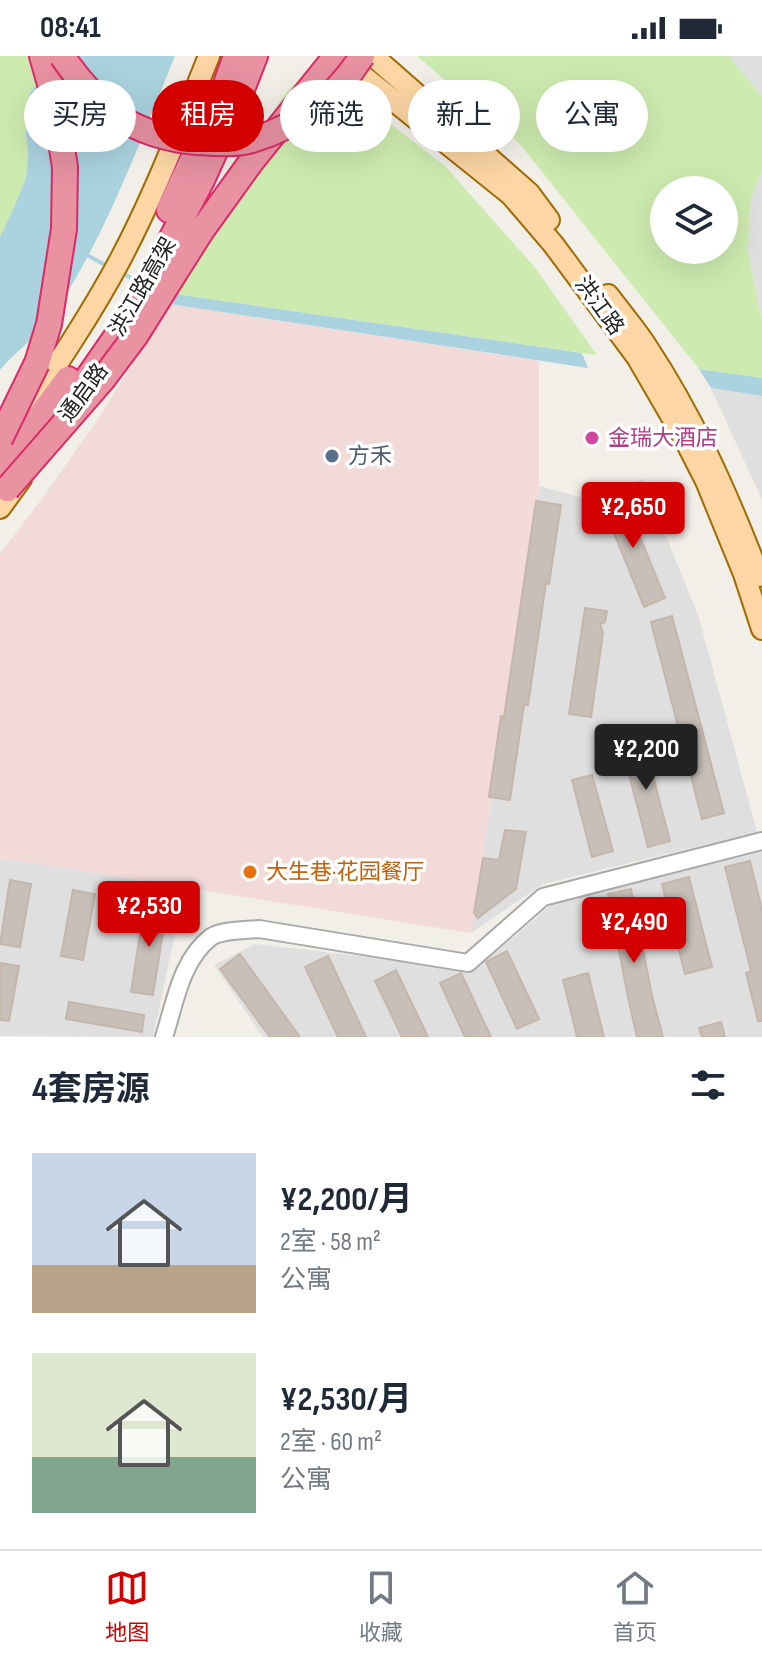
<!DOCTYPE html>
<html lang="zh">
<head>
<meta charset="utf-8">
<style>
	:root { --surface:#fff; --page:#f2f2f3; --text:#1f2937; --muted:#747a83; --line:#e0e1e3; --accent:#d40000 }
	body { margin:0; font-family:"Sofia Sans Condensed","Noto Sans SC",sans-serif; background:var(--page); color:var(--text); height:100vh; display:flex; flex-direction:column; font-size:30px; white-space:nowrap }
	* { box-sizing:border-box; margin:0 }
	p { font-size:26px; color:var(--muted) }
	.icon { flex:none; width:44px; height:44px; fill:none; stroke:currentColor; stroke-width:2; stroke-linecap:round; stroke-linejoin:round }
	.map { position:relative; height:981px; overflow:hidden }
	.details { display:flex; flex-direction:column; background:var(--surface); flex:1 }
	.details>* { flex:none }
	.top-card { position:absolute; left:24px; top:24px; width:714px; height:72px; display:flex; gap:16px }
	.tools { position:absolute; left:650px; top:120px; display:grid; gap:16px }
	.tools a { display:grid; place-items:center; width:88px; height:88px; border-radius:50%; background:var(--surface); box-shadow:0 8px 32px #0002; font-size:40px }
	.price { position:absolute; translate:-50% -68px; padding:0 18px; border-radius:8px; background:var(--accent); color:#fff; font-size:26px; line-height:52px; filter:drop-shadow(0 2px 4px #0008) }
	.price::after { content:''; position:absolute; left:50%; top:48px; width:24px; height:18px; margin-left:-12px; background:inherit; clip-path:polygon(0 0,100% 0,50% 100%) }
	.price.active { background:#222; color:#fff }
	ul { padding:0; list-style:none }
	li { display:flex; align-items:center; gap:24px; height:200px; padding:0 32px }
	li span { display:grid; place-items:center; flex:none; width:224px; height:160px; border-radius:0px; color:#555 }
	li>.icon { margin-inline-start:auto }
	span .icon { width:96px; height:96px; fill:#fffc; stroke-width:1 }
	li b { font-size:34px }
	h2 { display:flex; justify-content:space-between; align-items:center; height:96px; padding:0 32px; font-size:34px }
	.chip { padding:0 28px; border-radius:36px; background:var(--surface); box-shadow:0 8px 32px #0002; font-size:28px; line-height:72px }
	.chip.active { background:var(--accent); color:#fff }
	.status { display:flex; justify-content:space-between; align-items:center; height:56px; padding:0 40px; background:var(--surface); direction:ltr }
	.status svg { height:22px; fill:currentColor }
	.tab-bar { display:flex; justify-content:space-around; align-items:center; height:112px; border-top:2px solid var(--line); background:var(--surface); font-size:22px; color:var(--muted) }
	.tab-bar a { display:grid; justify-items:center; gap:4px }
	.tab-bar .active { color:var(--accent) }
	.map>svg:first-child { display:block }
	.residential { fill:#e0dfdf }
	.commercial { fill:#f2dad9 }
	.grass { fill:#cdebb0; fill-rule:evenodd }
	.water { fill:#aad3df }
	.lines { fill:none; stroke-linecap:round; stroke-linejoin:round }
	.stream { stroke:#aad3df; stroke-width:4 }
	.building { fill:#c7bfb8; stroke:#c4b6ab; stroke-width:2 }
	.minor-casing { stroke:#a9a9a9; stroke-width:20 }
	.major-casing { stroke:#a06b00; stroke-width:24 }
	.highway-casing { stroke:#dc2a67; stroke-width:28 }
	.minor { stroke:#fff; stroke-width:16 }
	.major { stroke:#fcd6a4; stroke-width:20 }
	.highway { stroke:#e892a2; stroke-width:24 }
	.highway-bridge-casing { stroke:#dc2a67; stroke-width:28; stroke-linecap:butt }
	.highway-bridge { stroke:#e892a2; stroke-width:24 }
	.hotel-dot { fill:#d1479c; stroke:#fff; stroke-width:3 }
	.service-dot { fill:#5c6f8a; stroke:#fff; stroke-width:3 }
	.food-dot { fill:#e8710a; stroke:#fff; stroke-width:3 }
	.labels { text-anchor:middle; dominant-baseline:central; stroke-width:7; stroke-linejoin:round; paint-order:stroke }
	.street-label { font-size:22px; fill:#222; stroke:#fff }
	.hotel-label { font-size:22px; fill:#b23c85; stroke:#fff; text-anchor:start }
	.service-label { font-size:22px; fill:#4e5e75; stroke:#fff; text-anchor:start }
	.food-label { font-size:22px; fill:#c56008; stroke:#fff; text-anchor:start }
</style>
</head>
<body>
<div class="status"><b>08:41</b><svg viewBox="0 0 49 12"><path d="M0 12V9h3v3zM5 12V6h3v6zM10 12V3h3v9zM15 12V0h3v12zM26 1h20v11H26zM47 4h2v5h-2z"/></svg></div>
<div class="map">
<svg width="762" height="981" viewBox="0 0 762 981">
	<rect width="100%" height="100%" fill="#f2efe9"/>
	<path class="residential" d="M729 0H762V40Z
		M762 111V262L758 248 748 194 751 142Z
		M711 332 762 340V444Z
		M643 423 699 562 757 776 543 828 471 877 539 430 595 445Z
		M762 796V981H263L214 909 255 888 472 913 513 882 553 847Z
		M0 802 185 831 153 981 0 980Z"/>
	<path class="commercial" d="M170 248 539 305V430L471 877 0 802V498L44 440 98 363Z"/>
	<path class="grass" d="M0 0H56L51 12 30 37 25 65 28 101 26 122 15 149 0 181Z
		M417 0H729L762 40V115L751 142 748 194 758 248 762 262V322L699 313 519 87ZM664 134H724V194H664Z
		M308 19 318 20 379 59 445 110 533 209 597 299 175 238C197 204 221 170 240 134 259 99 269 37 308 19Z"/>
	<path class="water" d="M56 0H175C139 87 105 184 51 261 37 282 15 295 0 314V181L15 149 26 122 28 101 25 65 30 37 51 12Z
		M175 238 582 297 588 312 170 248Z
		M699 313 762 322V340L711 332Z"/>
	<g class="lines">
		<path class="stream" d="M83 197 111 212
			M122 217 139 226"/>
	</g>
	<path class="building" d="M622 437 665 542 644 551 601 445Z
		M536 445 561 449 549 528 546 527 528 649H524L510 744 489 741 501 660 504 661Z
		M585 552 607 555 605 566 600 568 603 577 591 661 569 658Z
		M672 560 724 757 702 763 651 566Z
		M643 682 670 785 648 791 621 688Z
		M592 719 613 795 592 801 572 724Z
		M505 774 526 776 516 833 478 862 474 857 483 802 499 804Z
		M750 805 762 854V965H758L746 917 751 915 725 811Z
		M689 821 712 911 685 918 662 828Z
		M10 824 31 828 20 891 0 888Z
		M631 833 652 940 663 981H637L629 946 608 838Z
		M73 834 95 838 83 904 61 900Z
		M145 847 167 851 153 939 131 936Z
		M507 895 539 963 517 973 486 906Z
		M240 898 300 981H270L220 913Z
		M328 900 366 981H338L305 911Z
		M0 907 19 910 9 965 0 964Z
		M396 914 428 981H402L375 925Z
		M461 917 491 981H465L440 927Z
		M588 917 604 981H577L563 924Z
		M69 946 144 959 142 976 66 963Z
		M721 966 725 981H702L699 972Z"/>
	<g class="lines">
		<g class="minor-casing">
			<path id="minor" d="M164 981C175 947 181 904 211 881 221 874 246 874 259 873L468 907 543 841 762 785"/>
		</g>
		<g class="major-casing">
			<path id="major" d="M373 0 529 137 549 164
				M343 4 511 139 553 188 637 301 684 382 706 425 744 518 762 573
				M608 239C620 255 634 271 645 288 693 360 728 439 759 520
				M15 371C52 316 89 262 120 204 155 138 181 69 209 0
				M0 452 21 423"/>
		</g>
		<g class="highway-casing">
			<path id="highway" d="M169 154 220 44 236 0
				M176 215 202 174 251 106 336 0
				M37 307 49 268 64 173 65 111 54 42 42 0
				M66 353 120 275 160 204 202 124 237 46 255 0
				M0 414 68 323"/>
		</g>
		<use href="#minor" class="minor"/>
		<use href="#major" class="major"/>
		<use href="#highway" class="highway"/>
		<g class="highway-bridge-casing">
			<path id="highway-bridge" d="M62 0C77 22 95 43 116 59 139 75 169 84 197 86 215 87 235 89 252 84 299 70 336 41 362 0
				M0 383 37 307
				M7 433 103 323 136 279 176 215"/>
		</g>
		<use href="#highway-bridge" class="highway-bridge"/>
	</g>
	<circle class="hotel-dot" cx="592" cy="382" r="8"/>
	<circle class="service-dot" cx="332" cy="400" r="8"/>
	<circle class="food-dot" cx="250" cy="816" r="8"/>
	<g class="labels">
		<g class="street-label">
			<text transform="translate(143 231) rotate(-60)">洪江路高架</text>
			<text transform="translate(599 250) rotate(54)">洪江路</text>
			<text transform="translate(84 337) rotate(-54)">通启路</text>
		</g>
		<g class="hotel-label">
			<text x="608" y="382">金瑞大酒店</text>
		</g>
		<g class="service-label">
			<text x="348" y="400">方禾</text>
		</g>
		<g class="food-label">
			<text x="266" y="816">大生巷·花园餐厅</text>
		</g>
	</g>
</svg>
<div class="tools">
<a><svg class="icon" aria-label="layers" viewBox="0 0 24 24"><path d="M12 4l9 5-9 5-9-5zM3 14l9 5 9-5"/></svg></a>
</div>
<b class="price" style="left:633px;top:494px">¥2,650</b>
<b class="price active" style="left:646px;top:736px">¥2,200</b>
<b class="price" style="left:149px;top:893px">¥2,530</b>
<b class="price" style="left:634px;top:909px">¥2,490</b>
<div class="top-card">
<a class="chip">买房</a>
<a class="chip active">租房</a>
<a class="chip">筛选</a>
<a class="chip">新上</a>
<a class="chip">公寓</a>
</div>
</div>
<section class="details">
<h2>4套房源<svg class="icon" aria-label="filters" viewBox="0 0 24 24"><path d="M4 7h16M4 17h16"/><circle cx="9" cy="7" r="2"/><circle cx="15" cy="17" r="2"/></svg></h2>
<ul>
<li><span style="background:linear-gradient(#c9d6e8 70%,#b9a48a 0)"><svg class="icon" aria-label="home" viewBox="0 0 24 24"><path d="M3 11l9-7 9 7M6 9v11h12V9"/></svg></span><div><b>¥2,200/月</b><p>2室 · 58 m²</p><p>公寓</p></div></li>
<li><span style="background:linear-gradient(#dfe7d0 65%,#7fa58c 0)"><svg class="icon" aria-label="home" viewBox="0 0 24 24"><path d="M3 11l9-7 9 7M6 9v11h12V9"/></svg></span><div><b>¥2,530/月</b><p>2室 · 60 m²</p><p>公寓</p></div></li>
</ul>
</section>
<nav class="tab-bar">
<a class="active"><svg class="icon" aria-label="map" viewBox="0 0 24 24"><path d="M3 6l6-2 6 2 6-2v14l-6 2-6-2-6 2zM9 4v14M15 6v14"/></svg>地图</a>
<a><svg class="icon" aria-label="saved" viewBox="0 0 24 24"><path d="M7 4h10v16l-5-4-5 4z"/></svg>收藏</a>
<a><svg class="icon" aria-label="home" viewBox="0 0 24 24"><path d="M3 11l9-7 9 7M6 9v11h12V9"/></svg>首页</a>
</nav>
</body>
</html>
